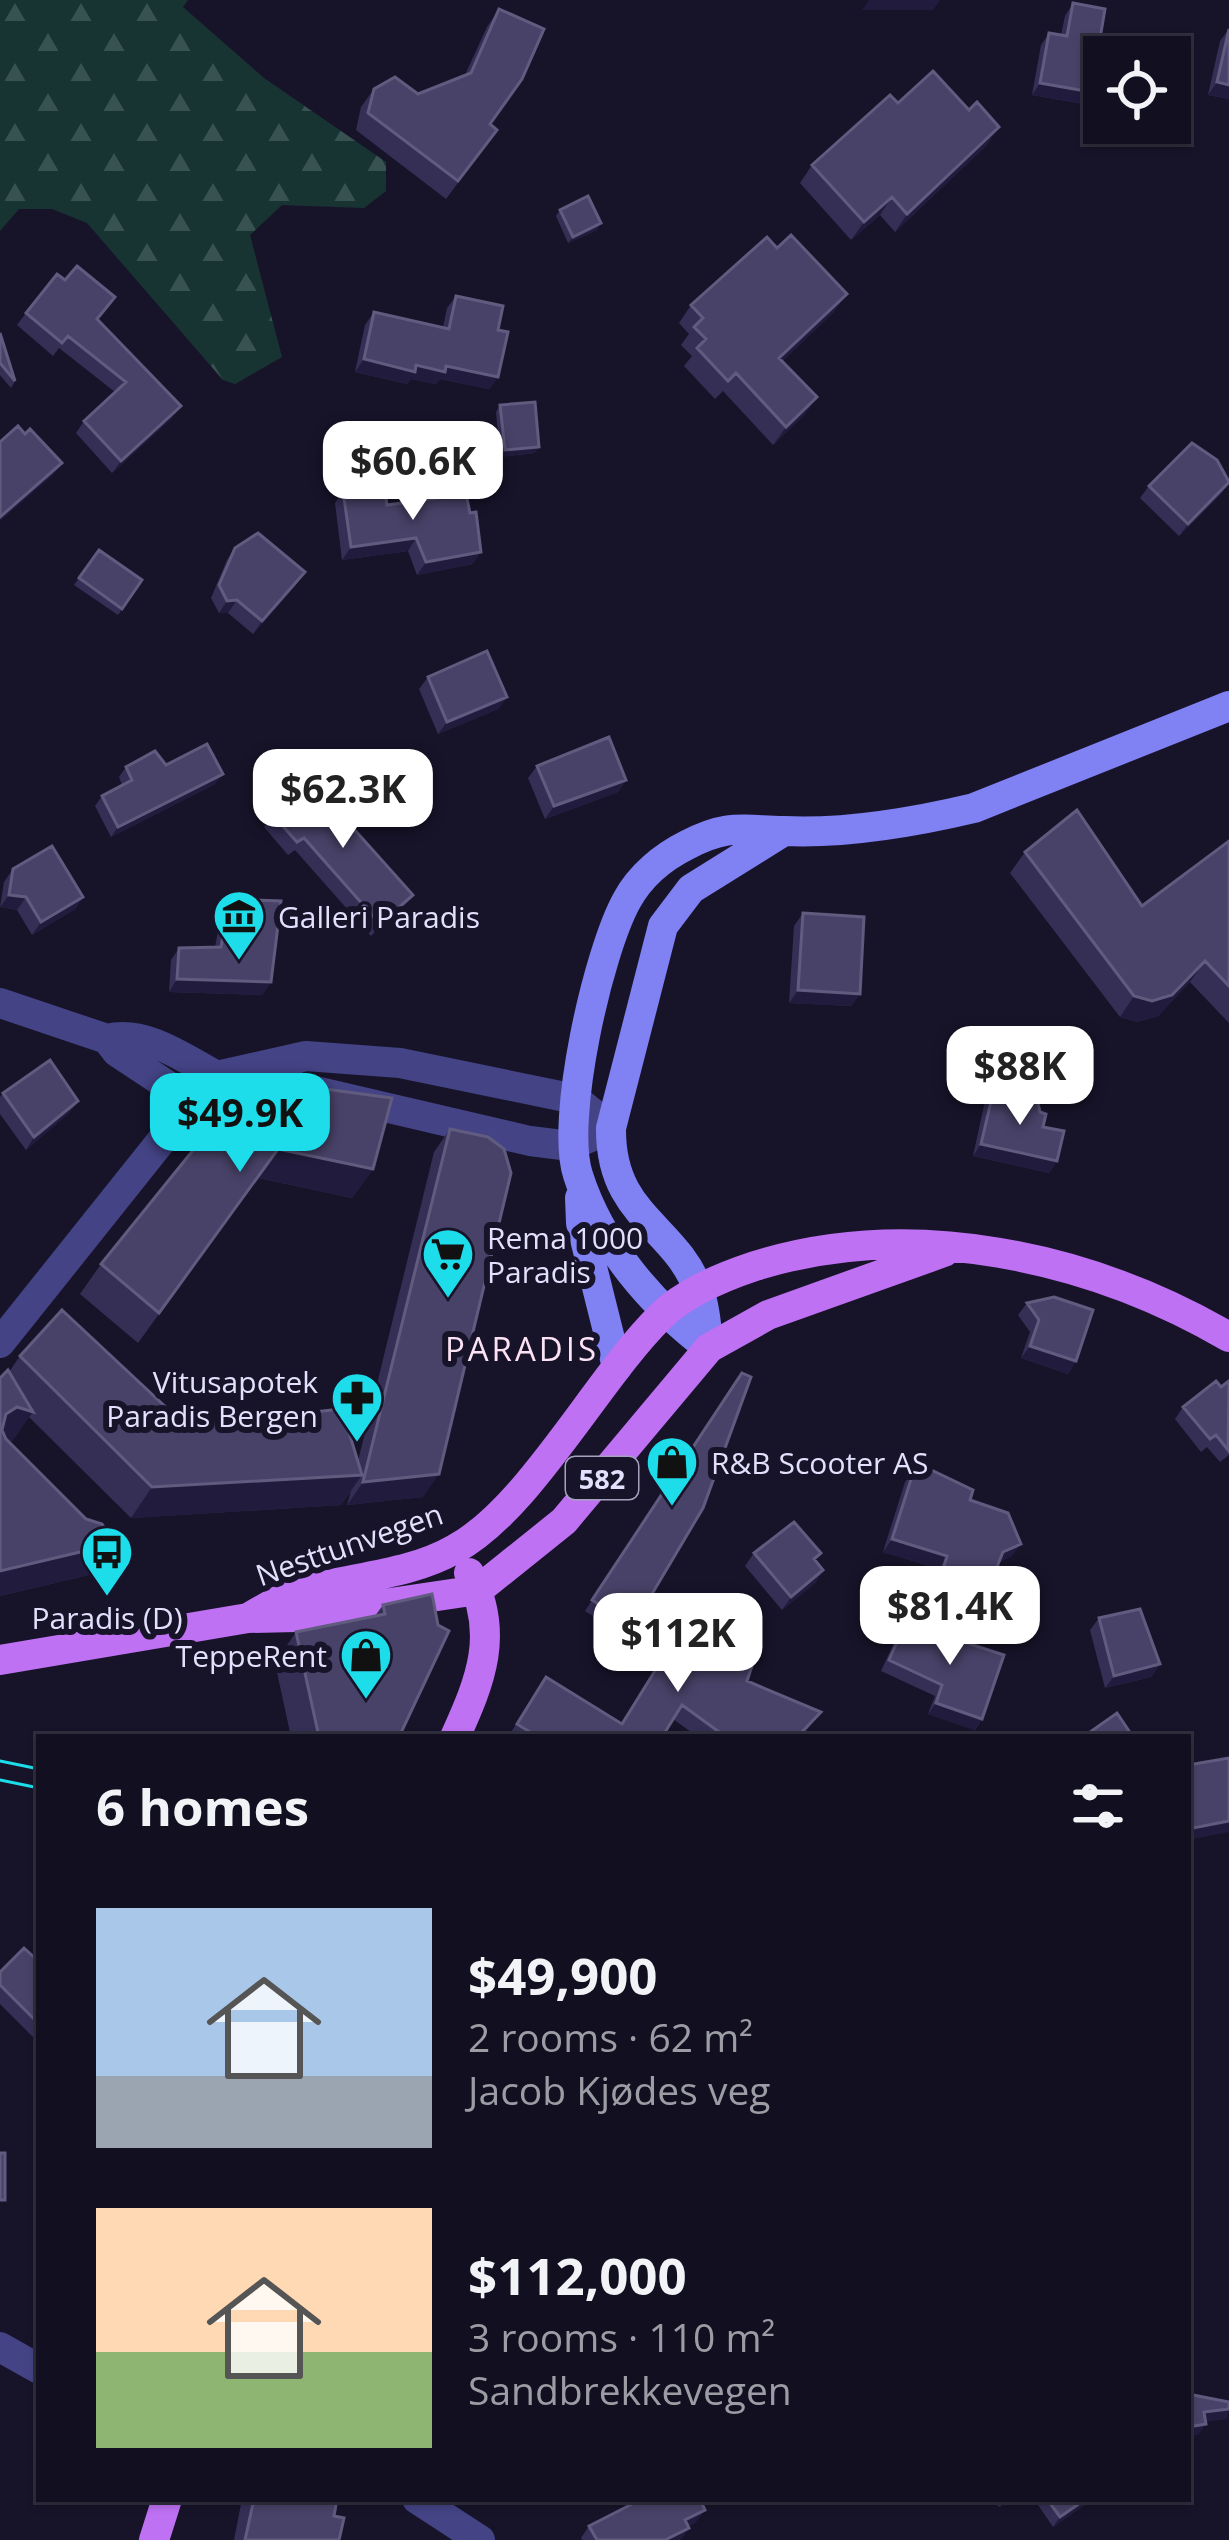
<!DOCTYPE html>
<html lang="en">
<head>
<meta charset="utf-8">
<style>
	:root { --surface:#110f20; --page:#1e1d2d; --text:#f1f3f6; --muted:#9c9ca5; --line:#302f3e; --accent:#1eddeb }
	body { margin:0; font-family:"Open Sans",sans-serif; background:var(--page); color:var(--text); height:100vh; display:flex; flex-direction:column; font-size:45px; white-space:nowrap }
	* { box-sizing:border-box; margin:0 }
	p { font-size:39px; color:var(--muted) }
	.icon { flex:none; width:66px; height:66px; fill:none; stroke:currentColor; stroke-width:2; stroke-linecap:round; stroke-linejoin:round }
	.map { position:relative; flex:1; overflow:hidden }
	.drawer { position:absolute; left:36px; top:1734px; width:1155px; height:768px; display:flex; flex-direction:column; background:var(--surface); border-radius:0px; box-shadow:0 3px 9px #0004,0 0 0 3px var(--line) }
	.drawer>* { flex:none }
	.fabs { position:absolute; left:1083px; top:36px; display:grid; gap:24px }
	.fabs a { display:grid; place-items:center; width:108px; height:108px; border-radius:0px; background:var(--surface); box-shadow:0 3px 9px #0004,0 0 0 3px var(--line); font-size:60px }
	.price { position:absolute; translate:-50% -102px; padding:0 27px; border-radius:24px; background:#fff; color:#222; font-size:39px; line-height:78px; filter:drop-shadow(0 3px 6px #0008) }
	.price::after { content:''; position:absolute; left:50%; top:72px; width:36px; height:27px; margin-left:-18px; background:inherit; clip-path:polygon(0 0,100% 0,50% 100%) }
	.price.current { background:var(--accent); color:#111 }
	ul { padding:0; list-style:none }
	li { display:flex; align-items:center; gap:36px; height:300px; padding:0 60px }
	li span { display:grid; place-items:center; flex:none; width:336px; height:240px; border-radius:0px; color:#555 }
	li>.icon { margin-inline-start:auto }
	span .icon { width:144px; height:144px; fill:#fffc; stroke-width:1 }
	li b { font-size:51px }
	h2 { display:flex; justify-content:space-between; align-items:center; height:144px; padding:0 60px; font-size:51px }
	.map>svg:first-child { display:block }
	.forest { fill:url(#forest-firs) }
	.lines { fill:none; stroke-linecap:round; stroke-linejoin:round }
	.street { stroke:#444385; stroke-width:30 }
	.secondary { stroke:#8081f3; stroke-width:30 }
	.primary { stroke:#be71f2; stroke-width:30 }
	.tram { stroke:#1eddeb; stroke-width:3 }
	.wall { fill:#352f56 }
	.shaded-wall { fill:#211c3d }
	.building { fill:#484268; stroke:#605b7f; stroke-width:3 }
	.labels { text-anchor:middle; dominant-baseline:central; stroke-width:12; stroke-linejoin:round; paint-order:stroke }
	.shield { fill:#17142a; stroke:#a5a3bd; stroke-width:3 }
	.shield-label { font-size:27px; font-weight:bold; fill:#e2e0fc }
	.poi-label { font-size:30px; fill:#e2e0fc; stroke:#17142a; text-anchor:start }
	.street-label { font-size:30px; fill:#e2e0fc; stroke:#17142a }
	.neighbourhood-label { font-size:33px; letter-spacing:3px; fill:#fce2f4; stroke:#17142a }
</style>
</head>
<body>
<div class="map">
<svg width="1229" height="2540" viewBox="0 0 1229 2540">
	<defs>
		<pattern id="forest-firs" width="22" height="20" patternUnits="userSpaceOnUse" patternTransform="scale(3)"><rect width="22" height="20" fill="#173432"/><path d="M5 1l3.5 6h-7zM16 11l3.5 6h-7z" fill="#385151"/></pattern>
	</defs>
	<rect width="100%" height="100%" fill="#17142a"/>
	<path class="forest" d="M0 0H188L183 7 264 78 386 162V191L364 208 282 205 250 235 282 357 235 384 223 380 87 223 52 209H19L0 231Z"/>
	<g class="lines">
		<path class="street" d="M0 1003 107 1039C145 1029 185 1059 217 1076
			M107 1039 117 1052 188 1099
			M0 1343 166 1135 188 1099 217 1076 306 1056 400 1063 575 1099 611 1128 570 1146 530 1141 290 1085 270 1069
			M0 2347 39 2369
			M417 2499 480 2540"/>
		<path class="secondary" d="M580 1198 581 1223 617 1367
			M709 1348C652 1305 600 1245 578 1175 560 1120 598 952 627 900 640 876 663 857 687 845 727 824 741 830 783 831 844 834 915 822 974 808L1229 706
			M709 1348C706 1330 706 1308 699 1291 675 1225 610 1217 611 1128L663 926 691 889 784 831"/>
		<path class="primary" d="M248 1618C264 1609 280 1598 297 1593 348 1577 408 1576 455 1549 529 1509 597 1379 660 1317 685 1292 722 1277 755 1266 912 1217 1090 1256 1229 1337
			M0 1660 248 1618 296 1617 478 1590 564 1521 709 1348 768 1315 944 1252
			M455 1737C481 1680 500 1633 469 1573
			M154 2540 167 2499"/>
		<path class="tram" d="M0 1761 39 1769
			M0 1780 39 1788"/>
	</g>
	<path class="wall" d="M1073 3 1083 104 1032 95 1041 45 1049 33 1061 35 1065 16Z
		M499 9 490 124 497 130 446 199 356 130 361 107 374 89 418 94 465 75 487 27Z
		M1229 29V99L1208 95 1220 41Z
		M898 103 969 110 987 145 895 232 880 215 851 240 800 183 812 165Z
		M560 210 597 230 568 243 556 216Z
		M456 296 498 330V377L489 389 440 379 436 384 411 379 407 384 355 372 365 325 374 312 443 327 447 308Z
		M691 305 834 312 782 361 817 397 804 415 773 445 723 391 715 399 684 366 692 356 681 345 689 334 679 323Z
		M26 313 98 320 172 418 112 473 76 433 84 421 115 392 59 348 53 356 17 325Z
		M0 333 15 381 11 388 0 375Z
		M500 405 535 453 500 457 496 412Z
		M1229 482 1221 494 1179 536 1140 498 1149 486Z
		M343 491 387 505 473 564 417 575 408 551 342 560 335 503Z
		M235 548 296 585 253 634 228 613H219L211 598 227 560Z
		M99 550 142 580 118 615 74 585Z
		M428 677 507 697 498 709 438 734 419 689Z
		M166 765 215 784 111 837 95 806 102 796 122 785 119 777 126 767Z
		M537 766 626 780 618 792 545 819 528 778Z
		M273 815 404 907 371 936 295 850 288 855 264 827Z
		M1229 841V1023L1190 982 1158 1016 1137 1022 1120 1017 1010 873 1025 852 1142 906Z
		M13 869 83 897 75 909 32 935 17 910 0 907 4 882Z
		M230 899 271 982 262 995 169 992 171 960 179 948 215 947 222 911Z
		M803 913 860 994 851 1006 789 1003 794 926Z
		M994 1089 1043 1127 1057 1161 1049 1173 973 1156 985 1101Z
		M241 1091 373 1169 352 1198 258 1178 138 1343 80 1294 101 1264Z
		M3 1093 78 1101 69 1113 26 1150 0 1114V1097Z
		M450 1129 423 1497 347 1505 351 1491 341 1505 131 1518 29 1417 12 1441 7 1440 86 1519 114 1544 93 1574 0 1596V1378L9 1372 20 1356 186 1426 358 1461 434 1152Z
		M1027 1303 1076 1361 1068 1374 1021 1358 1030 1332 1018 1315Z
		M742 1373 633 1626 626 1637 585 1611Z
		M1229 1381V1455L1220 1462 1207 1447 1201 1452 1175 1419 1183 1407 1221 1387Z
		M914 1470 970 1500 1012 1556 999 1562 990 1584 982 1597 935 1578 939 1569 883 1552 905 1482Z
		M754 1553 815 1561 823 1570 815 1583 782 1610 745 1566Z
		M383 1605 399 1737H291L275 1663 296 1632 375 1616Z
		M1099 1618 1160 1664 1151 1677 1105 1688 1090 1630Z
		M906 1622 955 1644 958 1640 982 1719 975 1730 928 1714 935 1696 881 1671 899 1632Z
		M655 1635 717 1638 747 1681 821 1712 801 1737H698L673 1719 662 1737H508L546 1677 621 1724 661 1659 646 1649Z
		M39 1962V2043L0 2004V1972Z
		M242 2499H337L334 2516 339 2540H234Z
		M986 2499H1006L1000 2507Z
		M1034 2499H1093L1053 2527Z
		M696 2522 688 2526 689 2528 680 2540H582L581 2538 589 2526Z"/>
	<path class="shaded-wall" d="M869 0H940L933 10H862Z
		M1217 82 1229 85V99L1208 95Z
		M1040 83 1091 92 1083 104 1032 95Z
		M999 127 987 145 895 232 907 214Z
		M892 197 880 215 851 240 864 222Z
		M601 223 597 230 568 243 573 237Z
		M847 294 834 312 767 376 779 358Z
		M364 359 416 365 446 366 498 377 489 389 440 379 436 384 411 379 407 384 355 372Z
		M817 397 804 415 773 445 786 427Z
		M181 406 172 418 112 473 121 461Z
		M539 447 535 453 500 457 505 450Z
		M62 463 53 475 0 521V517Z
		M1229 482 1221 494 1179 536 1188 524Z
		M416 538 408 551 342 560 351 547Z
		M481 552 473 564 417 575 426 562Z
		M305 572 296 585 253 634 262 621Z
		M237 600 228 613H219L227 601Z
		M507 697 498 709 438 734 447 722Z
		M223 774 215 784 111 837 118 827Z
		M626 780 618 792 545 819 554 806Z
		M9 895 26 897 17 910 0 907Z
		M413 895 404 907 371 936 380 924Z
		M83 897 75 909 32 935 41 922Z
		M1205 961 1190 982 1158 1016 1137 1022 1120 1017 1134 996Z
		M177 979 271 982 262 995 169 992Z
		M798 990 860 994 851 1006 789 1003Z
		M78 1101 69 1113 26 1150 34 1137Z
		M981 1144 1057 1161 1049 1173 973 1156Z
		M278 1149 373 1169 352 1198 258 1178 138 1343Z
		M1030 1346 1076 1361 1068 1374 1021 1358Z
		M17 1407 33 1412 12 1441 0 1438 6 1414Z
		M439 1474 423 1497 347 1505 363 1482Z
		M362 1475 341 1505 131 1518 152 1487Z
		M892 1539 947 1556 939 1569 883 1552Z
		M114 1544 93 1574 0 1596V1571Z
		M1021 1544 1012 1556 994 1564 1003 1552Z
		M944 1566 990 1584 982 1597 935 1578Z
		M823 1570 815 1583 782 1610 791 1597Z
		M1160 1664 1151 1677 1105 1688 1114 1676Z
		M936 1703 982 1719 975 1730 928 1714Z
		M1229 1821V1832L1188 1840V1829Z
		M1229 2409 1227 2419 1197 2423 1204 2412Z
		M1206 2424 1198 2435 1188 2436V2427Z
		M1086 2499H1093L1053 2527 1060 2517Z
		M705 2510 696 2522 676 2533 685 2520Z
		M689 2528 680 2540H665Z"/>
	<path class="building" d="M1073 3 1105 9 1091 92 1040 83 1049 33 1067 36Z
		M499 9 544 29 522 79 490 124 497 130 458 181 368 113 374 89 395 77 418 94 471 73Z
		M1229 29V85L1217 82Z
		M933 71 969 110 977 102 999 127 907 214 892 197 864 222 812 165 890 95 898 103Z
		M588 196 601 223 573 237 560 210Z
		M791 235 847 294 779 358 817 397 786 427 736 373 728 381 697 348 706 339 694 327 703 318 691 305 767 237 777 248Z
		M77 266 115 297 97 319 181 406 121 461 84 421 126 382 68 336 62 343 26 313 57 274 65 280Z
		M456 296 503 306 498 330 508 332 498 377 446 366 445 372 416 365 415 372 364 359 374 312 449 329Z
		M0 333 15 381 0 363Z
		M535 402 539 447 505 450 500 405Z
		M18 426 25 434 30 429 62 463 0 517V442Z
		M1192 443 1217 460 1229 482 1188 524 1149 486Z
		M384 485 387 505 466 494 470 513 476 512 481 552 426 562 416 538 351 547 343 491Z
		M258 533 305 572 262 621 237 600 227 601 219 585 235 548Z
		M99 550 142 580 122 609 79 578Z
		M487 651 507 697 447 722 428 677Z
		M609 737 626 780 554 806 537 766Z
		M207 744 223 774 118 827 102 796 132 780 126 767 155 751 166 765Z
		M311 781 413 895 380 924 304 838 297 842 273 815Z
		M1077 810 1142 906 1229 841V986L1205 961 1172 995 1152 1001 1134 996 1025 852Z
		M52 846 83 897 41 922 26 897 9 895 13 869Z
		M230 899 281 901 271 982 177 979 179 948 221 947Z
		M803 913 864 917 860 994 798 990Z
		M50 1060 78 1101 34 1137 3 1093Z
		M258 1080 392 1098 373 1169 278 1149 159 1313 101 1264 241 1091Z
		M994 1089 1038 1103 1040 1112 1046 1114 1043 1127 1064 1131 1057 1161 981 1144Z
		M450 1129 488 1137 504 1149 511 1173 439 1474 363 1482Z
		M1054 1297 1093 1310 1076 1361 1030 1346 1039 1320 1027 1303Z
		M62 1310 186 1426 342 1409 362 1475 152 1487 20 1356Z
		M8 1370 33 1412 17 1407 6 1414 2 1430 6 1439 86 1519 102 1524 114 1544 0 1571V1378Z
		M742 1373 751 1377 703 1508 633 1626 592 1600Z
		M1216 1381 1221 1387 1229 1381 1228 1450 1216 1435 1210 1439 1183 1407Z
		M921 1465 973 1490 970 1500 1008 1513 1021 1544 1003 1552 990 1584 944 1566 947 1556 892 1539 914 1470Z
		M794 1522 821 1553 814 1559 823 1570 791 1597 754 1553Z
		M432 1594 438 1625 449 1631 399 1737H319L296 1632 385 1614 383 1605Z
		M1140 1609 1160 1664 1114 1676 1099 1618Z
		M683 1612H692L722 1630 717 1638 752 1666 747 1681 821 1712 797 1737H726L682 1705 662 1737H538L517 1724 546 1677 622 1724 671 1645 655 1635Z
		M906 1622 956 1645 958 1640 1004 1655 982 1719 936 1703 942 1685 889 1660Z
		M1117 1713 1133 1737H1083Z
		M1229 1758V1821L1188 1829V1765Z
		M24 1948 39 1962V2024L0 1985V1972Z
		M0 2153H5V2200H0Z
		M1188 2394 1229 2402V2409L1204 2412 1206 2424 1188 2427Z
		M254 2499H337L334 2516 344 2518 339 2540H245Z
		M642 2499H700L705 2510 685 2520 689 2528 665 2540H597L589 2526Z
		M1047 2499H1086L1060 2517Z"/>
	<defs>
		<g id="museum-pin" transform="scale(2.7)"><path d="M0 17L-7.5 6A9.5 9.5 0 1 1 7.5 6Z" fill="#1eddeb" stroke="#17142a"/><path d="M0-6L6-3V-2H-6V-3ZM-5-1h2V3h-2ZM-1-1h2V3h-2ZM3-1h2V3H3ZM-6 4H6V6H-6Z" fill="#111"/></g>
		<g id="supermarket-pin" transform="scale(2.7)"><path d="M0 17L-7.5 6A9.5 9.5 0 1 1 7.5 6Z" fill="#1eddeb" stroke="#17142a"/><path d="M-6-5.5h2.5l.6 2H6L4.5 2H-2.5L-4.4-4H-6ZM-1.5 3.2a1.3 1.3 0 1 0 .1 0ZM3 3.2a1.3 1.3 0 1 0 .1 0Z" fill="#111"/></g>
		<g id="pharmacy-pin" transform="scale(2.7)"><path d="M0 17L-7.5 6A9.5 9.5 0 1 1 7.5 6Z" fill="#1eddeb" stroke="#17142a"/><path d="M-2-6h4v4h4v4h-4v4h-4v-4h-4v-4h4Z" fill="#111"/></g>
		<g id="shop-pin" transform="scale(2.7)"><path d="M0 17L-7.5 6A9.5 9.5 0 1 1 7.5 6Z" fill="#1eddeb" stroke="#17142a"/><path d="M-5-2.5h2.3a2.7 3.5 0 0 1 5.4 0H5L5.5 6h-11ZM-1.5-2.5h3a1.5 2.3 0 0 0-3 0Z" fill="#111"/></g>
		<g id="bus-pin" transform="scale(2.7)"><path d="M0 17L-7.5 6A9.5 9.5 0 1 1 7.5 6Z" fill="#1eddeb" stroke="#17142a"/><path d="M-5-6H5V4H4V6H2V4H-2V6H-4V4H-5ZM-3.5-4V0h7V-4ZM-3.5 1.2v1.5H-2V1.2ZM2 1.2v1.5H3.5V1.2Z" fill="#111"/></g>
	</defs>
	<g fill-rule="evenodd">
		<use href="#museum-pin" x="239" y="916"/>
		<use href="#supermarket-pin" x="448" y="1254"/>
		<use href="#pharmacy-pin" x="357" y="1398"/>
		<use href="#shop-pin" x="672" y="1462"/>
		<use href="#bus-pin" x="107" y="1552"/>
		<use href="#shop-pin" x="366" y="1655"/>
	</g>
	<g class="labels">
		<rect class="shield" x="566" y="1457" width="72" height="42" rx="9"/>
		<g class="shield-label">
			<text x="602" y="1478">582</text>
		</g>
		<g class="poi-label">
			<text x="278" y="916">Galleri Paradis</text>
			<text x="487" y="1237">Rema 1000<tspan x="487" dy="34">Paradis</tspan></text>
			<text x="318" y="1381" text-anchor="end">Vitusapotek<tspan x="318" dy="34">Paradis Bergen</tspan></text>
			<text x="711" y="1462">R&amp;B Scooter AS</text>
			<text x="107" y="1617" text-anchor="middle">Paradis (D)</text>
			<text x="327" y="1655" text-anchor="end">TeppeRent</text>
		</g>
		<g class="street-label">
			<text transform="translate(349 1544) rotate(-19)">Nesttunvegen</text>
		</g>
		<g class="neighbourhood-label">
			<text x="522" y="1348">PARADIS</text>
		</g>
	</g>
</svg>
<div class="fabs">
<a><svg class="icon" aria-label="locate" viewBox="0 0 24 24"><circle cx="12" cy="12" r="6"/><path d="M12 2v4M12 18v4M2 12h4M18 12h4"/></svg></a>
</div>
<b class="price" style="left:413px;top:523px">$60.6K</b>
<b class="price" style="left:343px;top:851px">$62.3K</b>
<b class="price" style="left:1020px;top:1128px">$88K</b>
<b class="price current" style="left:240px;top:1175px">$49.9K</b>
<b class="price" style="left:950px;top:1668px">$81.4K</b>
<b class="price" style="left:678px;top:1695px">$112K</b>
<section class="drawer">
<h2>6 homes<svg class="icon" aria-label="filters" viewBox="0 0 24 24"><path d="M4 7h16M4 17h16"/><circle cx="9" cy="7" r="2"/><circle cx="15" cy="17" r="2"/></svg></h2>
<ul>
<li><span style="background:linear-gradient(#a9c7e8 70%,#9aa5b1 0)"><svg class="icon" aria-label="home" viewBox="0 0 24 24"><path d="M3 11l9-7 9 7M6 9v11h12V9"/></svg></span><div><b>$49,900</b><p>2 rooms · 62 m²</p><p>Jacob Kjødes veg</p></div></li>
<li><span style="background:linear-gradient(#ffd9b3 60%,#8fb573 0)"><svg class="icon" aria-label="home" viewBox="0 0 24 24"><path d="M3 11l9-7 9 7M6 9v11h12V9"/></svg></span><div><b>$112,000</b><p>3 rooms · 110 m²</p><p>Sandbrekkevegen</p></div></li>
</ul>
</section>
</div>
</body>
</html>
